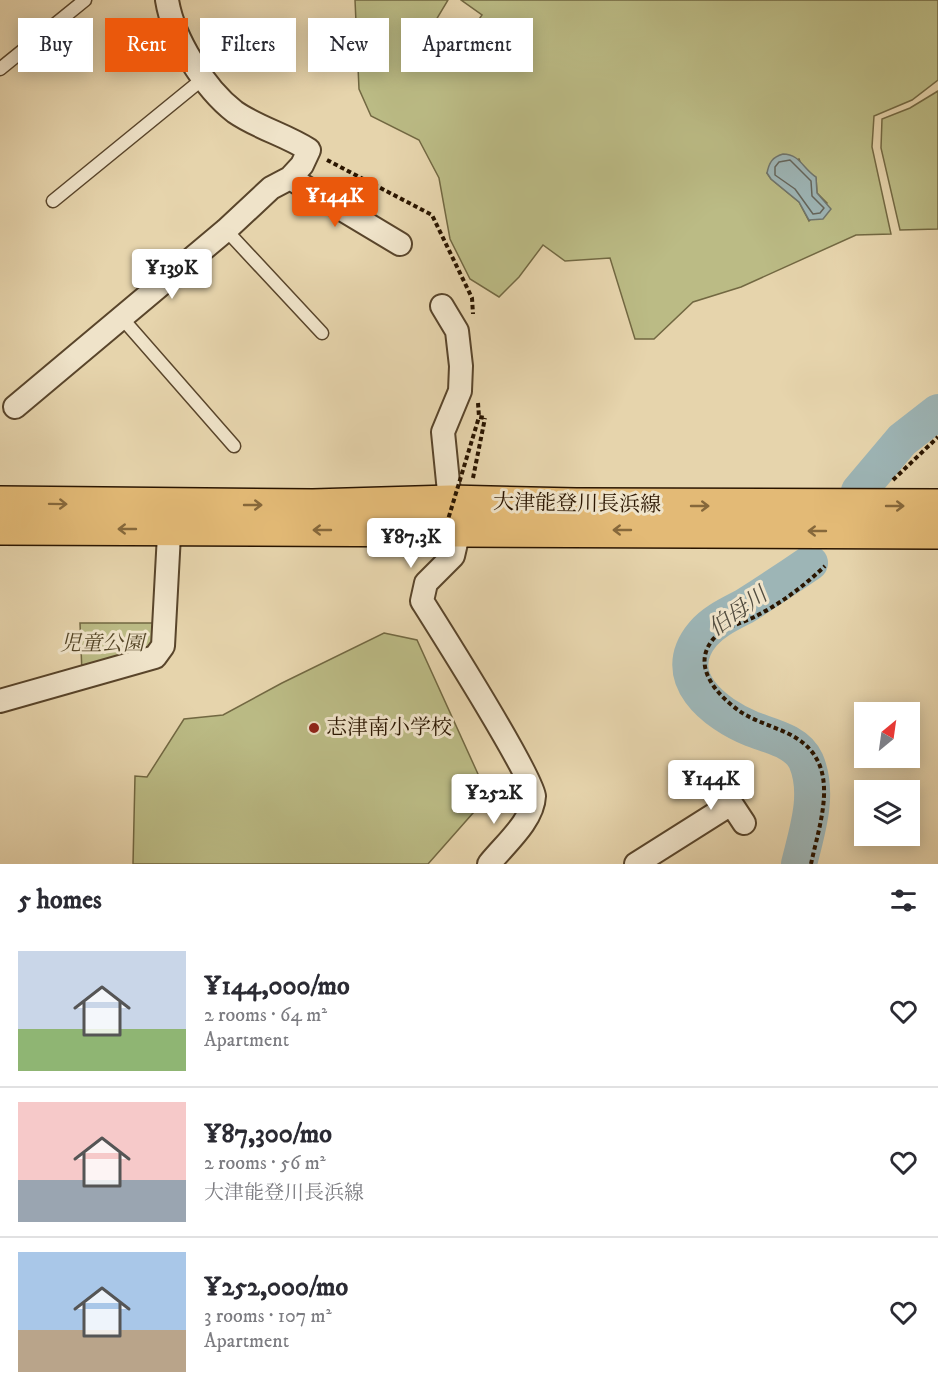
<!DOCTYPE html>
<html lang="en">
<head>
<meta charset="utf-8">
<style>
	:root { --surface:#fff; --page:#f7f7f7; --text:#2b2b33; --muted:#7c7c81; --line:#e1e1e2; --accent:#ea580c }
	body { margin:0; font-family:"IM FELL DW Pica","Noto Serif JP",serif; background:var(--page); color:var(--text); height:100vh; display:flex; flex-direction:column; font-size:22px; white-space:nowrap }
	* { box-sizing:border-box; margin:0 }
	p { font-size:20px; color:var(--muted) }
	.icon { flex:none; width:33px; height:33px; fill:none; stroke:currentColor; stroke-width:2; stroke-linecap:round; stroke-linejoin:round }
	.map { position:relative; height:864px; overflow:hidden }
	.details { display:flex; flex-direction:column; background:var(--surface); flex:1 }
	.details>* { flex:none }
	.banner { position:absolute; left:18px; top:18px; width:600px; height:54px; display:flex; gap:12px }
	.needle { width:39px; rotate:29deg }
	.fabs { position:absolute; left:854px; top:702px; display:grid; gap:12px }
	.fabs a { display:grid; place-items:center; width:66px; height:66px; border-radius:0px; background:var(--surface); box-shadow:0 3px 15px #0003; font-size:30px }
	.price { position:absolute; translate:-50% -51px; padding:0 14px; border-radius:6px; background:#fff; color:#222; font-size:20px; line-height:39px; filter:drop-shadow(0 2px 3px #0008) }
	.price::after { content:''; position:absolute; left:50%; top:36px; width:18px; height:14px; margin-left:-9px; background:inherit; clip-path:polygon(0 0,100% 0,50% 100%) }
	.price.current { background:var(--accent); color:#fff }
	ul { padding:0; list-style:none }
	li { display:flex; align-items:center; gap:18px; height:150px; padding:0 18px }
	li+li { border-top:2px solid var(--line) }
	li span { display:grid; place-items:center; flex:none; width:168px; height:120px; border-radius:0px; color:#555 }
	li>.icon { margin-inline-start:auto }
	span .icon { width:72px; height:72px; fill:#fffc; stroke-width:1 }
	li b { font-size:26px }
	h2 { display:flex; justify-content:space-between; align-items:center; height:72px; padding:0 18px; font-size:26px }
	.tag { padding:0 21px; border-radius:0px; background:var(--surface); box-shadow:0 3px 15px #0003; font-size:21px; line-height:54px }
	.tag.current { background:var(--accent); color:#fff }
	.map>svg:first-child { display:block }
	.green { fill:#bbbb85; stroke:#726842; stroke-width:1.5; fill-rule:evenodd }
	.water { fill:#9db5b6; stroke:#6f756d; stroke-width:1.5 }
	.lines { fill:none; stroke-linecap:round; stroke-linejoin:round }
	.shore { stroke:#64655b; stroke-width:1.5 }
	.river { stroke:#9db5b6; stroke-width:36 }
	.service-casing { stroke:#59452b; stroke-width:15 }
	.minor-casing { stroke:#59452b; stroke-width:26 }
	.primary-casing { stroke:#2a1500; stroke-width:36 }
	.path { stroke:#2a1500; stroke-width:4; stroke-dasharray:4.5 3; stroke-linecap:butt }
	.service { stroke:#efe3c9; stroke-width:12 }
	.minor { stroke:#efe3c9; stroke-width:22 }
	.primary { stroke:#e3ba76; stroke-width:33 }
	.path-bridge { stroke:#2a1500; stroke-width:4; stroke-dasharray:4.5 3; stroke-linecap:butt }
	.oneway { stroke:#86683b }
	.poi-dot { fill:#8f2418; stroke:#efe3c9; stroke-width:2 }
	.labels { text-anchor:middle; dominant-baseline:central; stroke-width:6; stroke-linejoin:round; paint-order:stroke }
	.street-label { font-size:21px; fill:#2a1500; stroke:#efe3c9 }
	.park-label { font-size:21px; font-style:italic; fill:#564728; stroke:#efe3c9 }
	.poi-label { font-size:21px; fill:#2a1500; stroke:#efe3c9; text-anchor:start }
	.water-label { font-size:22px; font-style:italic; fill:#524d40; stroke:#efe3c9 }
</style>
</head>
<body>
<div class="map">
<svg width="938" height="864" viewBox="0 0 938 864">
	<rect width="100%" height="100%" fill="#e6d4ac"/>
	<filter id="stains"><feTurbulence type="fractalNoise" baseFrequency=".00333" numOctaves="4"/><feColorMatrix values="0 0 0 0 .2 0 0 0 0 .09 0 0 0 0 .02 0 0 0 .5 -.17"/></filter>
	<radialGradient id="worn" r=".72"><stop offset=".6" stop-color="#630" stop-opacity="0"/><stop offset="1" stop-color="#630" stop-opacity=".3"/></radialGradient>
	<path class="green" d="M355 0H448L433 25 462 44 482 15 461 0H938V80L912 100 874 116 872 147 891 234 856 235 741 287 693 302 654 339H635L610 258 565 261 543 245 519 277 499 297 470 279 450 239 439 178 419 140 371 116 359 89ZM799 159 802 166 816 178 817 193 827 203 809 221 799 202 771 179 767 173Z
		M938 91V229L900 230 881 148 882 119 910 108Z
		M80 623H155L154 643 145 654 82 673Z
		M384 633 417 640 488 796 428 864H133L135 776 147 777 184 719 223 715 282 683Z"/>
	<path class="water" d="M783 154C800 154 803 169 816 177L817 193 831 209 823 219 809 220 799 202 771 179 767 173C769 163 772 157 783 154Z"/>
	<g class="lines">
		<path class="shore" d="M790 160 811 181 812 196 824 208 820 213 813 214 795 189 775 175V167L779 162Z"/>
		<path class="river" d="M859 491 902 440 938 412
			M799 864C807 831 820 794 806 761 797 741 770 736 752 729 715 714 667 677 703 634 714 621 730 614 745 606 767 592 788 578 810 563"/>
		<g class="service-casing">
			<path id="service" d="M0 69 85 0
				M53 201 205 77
				M226 230 322 333
				M121 317 234 446"/>
		</g>
		<g class="minor-casing">
			<path id="minor" d="M290 178 400 244
				M442 306 457 331 461 366 460 391 443 432 450 502 459 530 453 556 426 583 422 601C439 628 534 778 534 796 533 821 504 845 489 864
				M15 407 226 230 271 188 290 178 302 165 309 150C286 135 258 128 235 112 204 88 173 38 167 0
				M0 701 155 657 163 646 170 516
				M713 776 744 823
				M636 864 731 804"/>
		</g>
		<g class="primary-casing">
			<path id="primary" d="M0 503 313 506 450 502 576 505 938 506
				M0 528 938 532"/>
		</g>
		<path class="path" d="M327 160 432 215 472 298 473 314
			M478 403 479 417
			M473 478 485 418
			M893 480 938 437
			M811 864C817 835 830 798 821 769 808 729 765 730 738 710 716 694 693 667 711 642 721 627 744 623 758 615 783 602 805 585 825 566"/>
		<use href="#service" class="service"/>
		<use href="#minor" class="minor"/>
		<use href="#primary" class="primary"/>
		<path class="path-bridge" d="M440 546 479 417 485 418"/>
	</g>
	<defs><path id="oneway-shaft" d="M-6 0H5M1.5-3L5.5 0L1.5 3" fill="none" stroke-width="1.6" stroke-linecap="round" stroke-linejoin="round" transform="scale(1.5)"/></defs>
	<g class="oneway">
		<use href="#oneway-shaft" transform="translate(58 504) rotate(1)"/>
		<use href="#oneway-shaft" transform="translate(253 505)"/>
		<use href="#oneway-shaft" transform="translate(700 506)"/>
		<use href="#oneway-shaft" transform="translate(895 506)"/>
		<use href="#oneway-shaft" transform="translate(127 529) rotate(-180)"/>
		<use href="#oneway-shaft" transform="translate(322 530) rotate(-180)"/>
		<use href="#oneway-shaft" transform="translate(622 530) rotate(-180)"/>
		<use href="#oneway-shaft" transform="translate(817 531) rotate(-180)"/>
	</g>
	<circle class="poi-dot" cx="314" cy="728" r="6"/>
	<g class="labels">
		<g class="street-label">
			<text transform="translate(577 504) rotate(1)">大津能登川長浜線</text>
		</g>
		<g class="park-label">
			<text x="102" y="644">児童公園</text>
		</g>
		<g class="poi-label">
			<text x="326" y="728">志津南小学校</text>
		</g>
		<g class="water-label">
			<text transform="translate(738 612) rotate(-36)">伯母川</text>
		</g>
	</g>
	<rect width="100%" height="100%" filter="url(#stains)"/>
	<rect width="100%" height="100%" fill="url(#worn)"/>
</svg>
<div class="fabs">
<a><svg class="needle" viewBox="-14 -14 28 28"><path d="M0-13l5 13h-10z" fill="#e53935"/><path d="M0 13l5-13h-10z" fill="#7c7c81"/></svg></a>
<a><svg class="icon" aria-label="layers" viewBox="0 0 24 24"><path d="M12 4l9 5-9 5-9-5zM3 14l9 5 9-5"/></svg></a>
</div>
<b class="price current" style="left:335px;top:228px">¥144K</b>
<b class="price" style="left:172px;top:300px">¥139K</b>
<b class="price" style="left:411px;top:569px">¥87.3K</b>
<b class="price" style="left:711px;top:811px">¥144K</b>
<b class="price" style="left:494px;top:825px">¥252K</b>
<div class="banner">
<a class="tag">Buy</a>
<a class="tag current">Rent</a>
<a class="tag">Filters</a>
<a class="tag">New</a>
<a class="tag">Apartment</a>
</div>
</div>
<section class="details">
<h2>5 homes<svg class="icon" aria-label="filters" viewBox="0 0 24 24"><path d="M4 7h16M4 17h16"/><circle cx="9" cy="7" r="2"/><circle cx="15" cy="17" r="2"/></svg></h2>
<ul>
<li><span style="background:linear-gradient(#c9d6e8 65%,#8fb573 0)"><svg class="icon" aria-label="home" viewBox="0 0 24 24"><path d="M3 11l9-7 9 7M6 9v11h12V9"/></svg></span><div><b>¥144,000/mo</b><p>2 rooms · 64 m²</p><p>Apartment</p></div><svg class="icon" aria-label="heart" viewBox="0 0 24 24"><path d="M12 20l-8-8c-3-5 5-10 8-4 3-6 11-1 8 4z"/></svg></li>
<li><span style="background:linear-gradient(#f6c9c9 65%,#9aa5b1 0)"><svg class="icon" aria-label="home" viewBox="0 0 24 24"><path d="M3 11l9-7 9 7M6 9v11h12V9"/></svg></span><div><b>¥87,300/mo</b><p>2 rooms · 56 m²</p><p>大津能登川長浜線</p></div><svg class="icon" aria-label="heart" viewBox="0 0 24 24"><path d="M12 20l-8-8c-3-5 5-10 8-4 3-6 11-1 8 4z"/></svg></li>
<li><span style="background:linear-gradient(#a9c7e8 65%,#b9a48a 0)"><svg class="icon" aria-label="home" viewBox="0 0 24 24"><path d="M3 11l9-7 9 7M6 9v11h12V9"/></svg></span><div><b>¥252,000/mo</b><p>3 rooms · 107 m²</p><p>Apartment</p></div><svg class="icon" aria-label="heart" viewBox="0 0 24 24"><path d="M12 20l-8-8c-3-5 5-10 8-4 3-6 11-1 8 4z"/></svg></li>
</ul>
</section>
</body>
</html>
